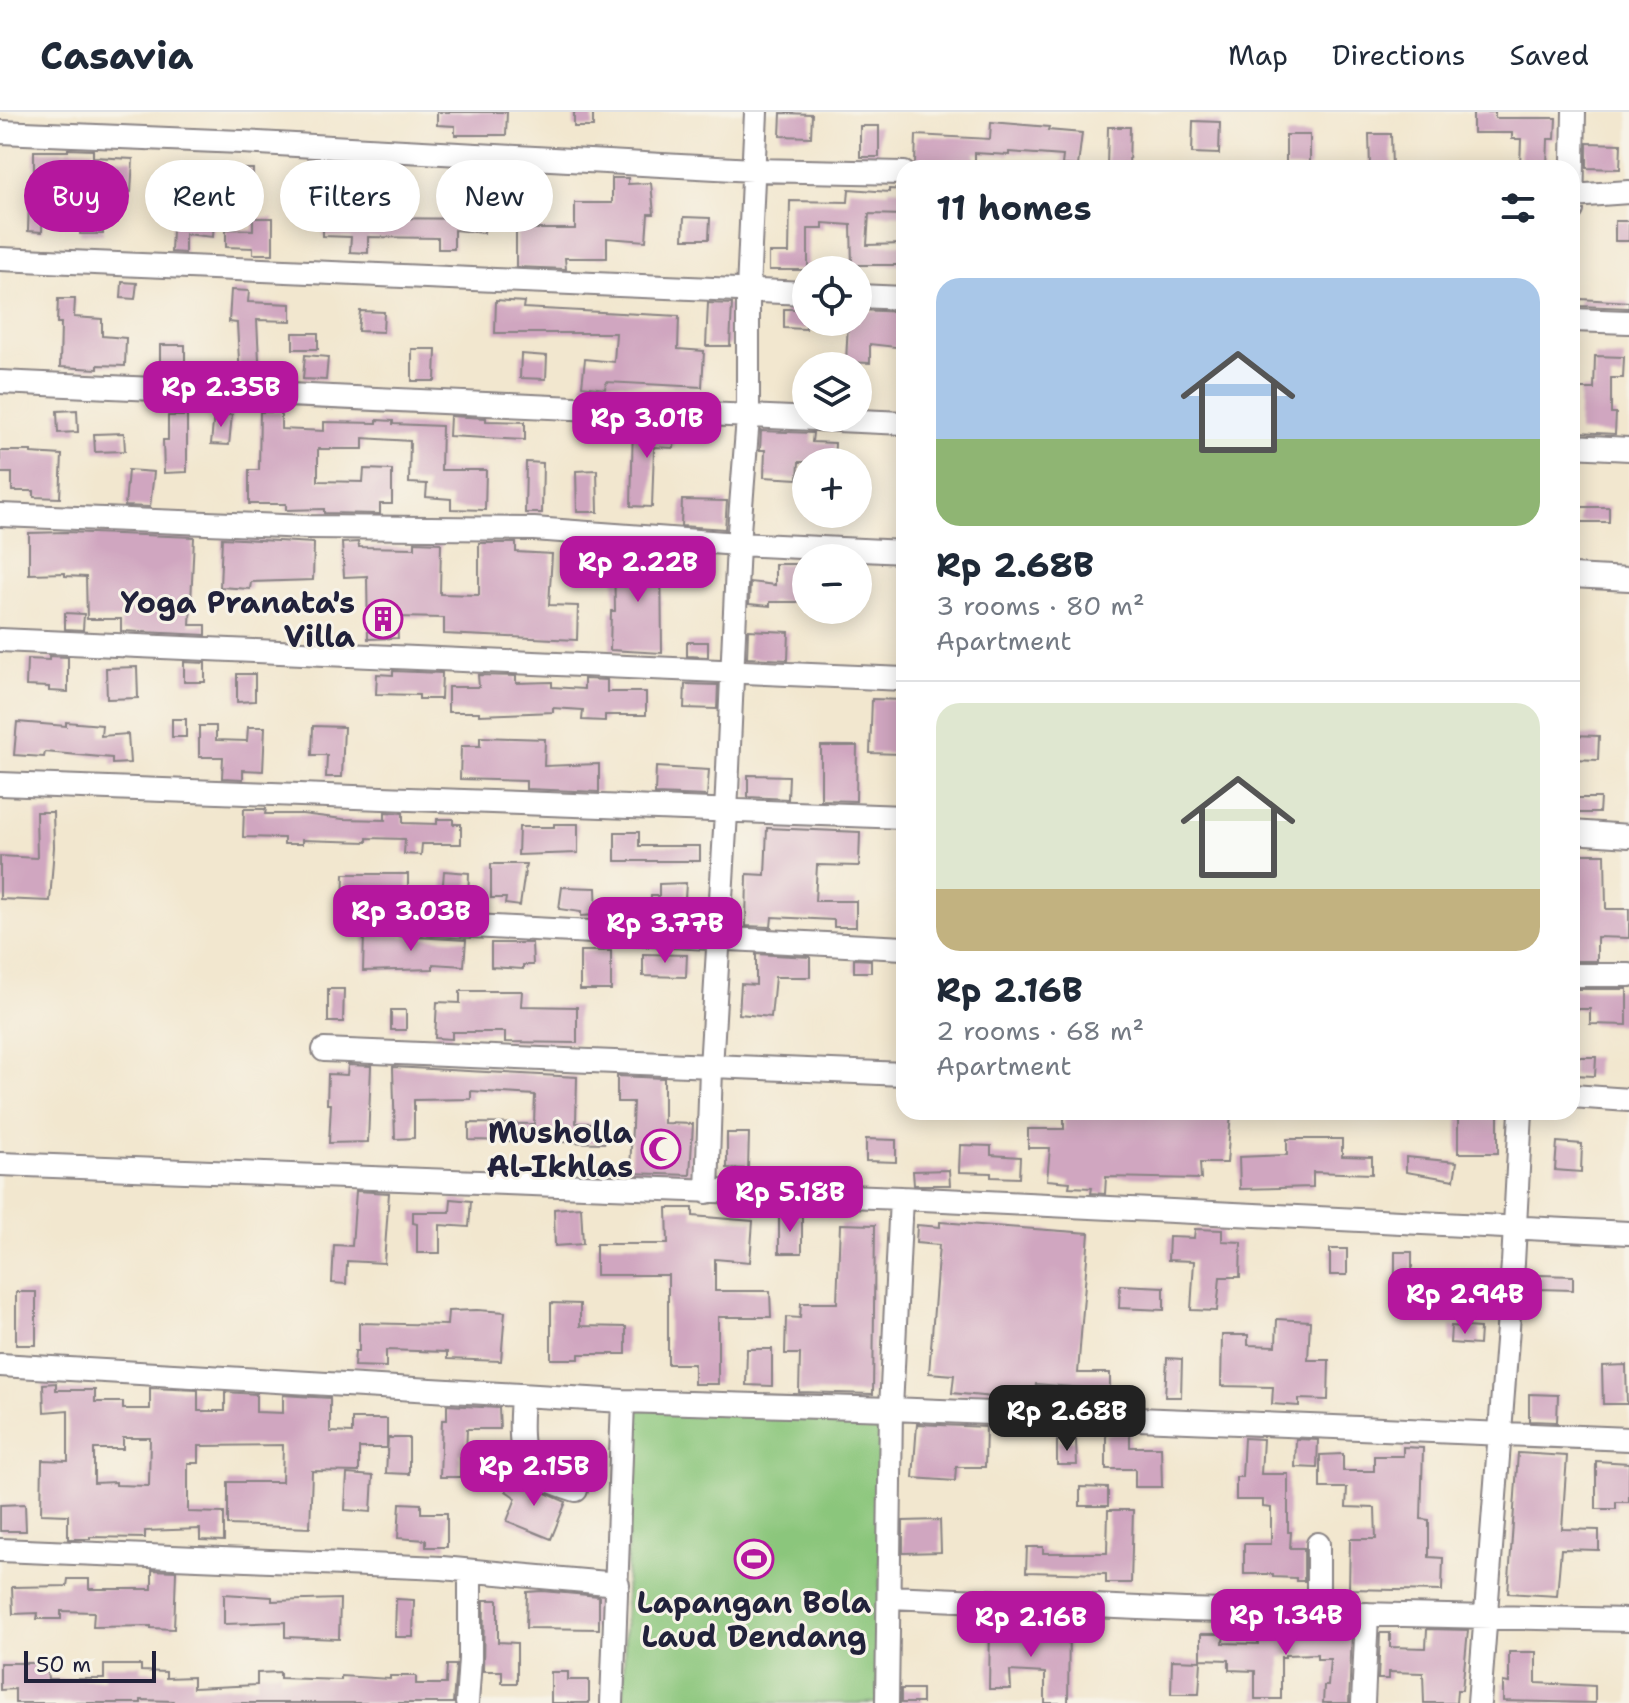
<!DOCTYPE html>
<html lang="en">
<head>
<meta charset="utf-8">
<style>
	:root { --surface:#fff; --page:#f6f6f7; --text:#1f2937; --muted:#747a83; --line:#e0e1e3; --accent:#b5179e }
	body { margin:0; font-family:"Shantell Sans",sans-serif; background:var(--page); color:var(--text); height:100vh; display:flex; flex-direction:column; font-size:30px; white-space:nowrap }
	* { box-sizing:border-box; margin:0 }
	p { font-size:26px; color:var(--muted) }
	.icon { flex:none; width:44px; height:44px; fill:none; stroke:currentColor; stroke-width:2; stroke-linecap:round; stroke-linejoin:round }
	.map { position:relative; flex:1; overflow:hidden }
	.sheet { position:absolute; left:896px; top:48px; width:684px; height:960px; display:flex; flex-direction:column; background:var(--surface); border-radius:24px; box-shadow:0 4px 20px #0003 }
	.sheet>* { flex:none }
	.top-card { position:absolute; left:24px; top:48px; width:752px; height:72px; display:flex; gap:16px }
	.buttons { position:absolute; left:792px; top:144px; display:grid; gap:16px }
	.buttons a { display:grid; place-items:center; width:80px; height:80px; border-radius:50%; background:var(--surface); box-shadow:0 4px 20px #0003; font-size:40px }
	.scale { position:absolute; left:24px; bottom:20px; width:132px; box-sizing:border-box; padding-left:8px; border:4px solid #22223b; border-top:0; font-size:22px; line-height:28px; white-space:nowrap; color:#22223b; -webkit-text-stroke:6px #f7f3e8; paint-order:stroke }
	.price { position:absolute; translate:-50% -68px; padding:0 18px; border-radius:16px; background:var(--accent); color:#fff; font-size:26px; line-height:52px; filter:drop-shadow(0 2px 4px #0008) }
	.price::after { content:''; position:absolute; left:50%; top:48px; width:24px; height:18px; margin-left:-12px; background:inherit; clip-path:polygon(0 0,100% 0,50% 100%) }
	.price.active { background:#222; color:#fff }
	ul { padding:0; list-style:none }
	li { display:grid; align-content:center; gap:16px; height:424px; padding:0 40px }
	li+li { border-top:2px solid var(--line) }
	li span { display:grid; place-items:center; height:248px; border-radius:24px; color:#555 }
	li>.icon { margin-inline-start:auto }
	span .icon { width:144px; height:144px; fill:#fffc; stroke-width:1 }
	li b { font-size:34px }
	h2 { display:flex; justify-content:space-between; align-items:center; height:96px; padding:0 40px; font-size:34px }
	.tag { padding:0 28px; border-radius:36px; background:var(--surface); box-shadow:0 4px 20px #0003; font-size:28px; line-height:72px }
	.tag.active { background:var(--accent); color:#fff }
	header { display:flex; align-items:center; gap:48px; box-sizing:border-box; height:112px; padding:0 40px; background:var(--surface); border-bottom:2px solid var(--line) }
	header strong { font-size:38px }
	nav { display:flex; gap:44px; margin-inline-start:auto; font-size:28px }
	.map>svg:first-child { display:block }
	.green { fill:#8bc67b; stroke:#56745b; stroke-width:2 }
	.building { fill:#d0a6c0; fill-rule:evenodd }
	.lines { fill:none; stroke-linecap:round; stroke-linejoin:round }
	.minor-casing { stroke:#8a8485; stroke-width:26 }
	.minor { stroke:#fff; stroke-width:22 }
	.labels { text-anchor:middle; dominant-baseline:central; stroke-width:6; stroke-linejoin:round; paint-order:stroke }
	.poi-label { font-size:30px; font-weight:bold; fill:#22223b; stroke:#f7f3e8; text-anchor:end }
</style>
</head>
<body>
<header>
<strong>Casavia</strong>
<nav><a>Map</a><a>Directions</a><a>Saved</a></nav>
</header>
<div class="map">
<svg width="1629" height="1591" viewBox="0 0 1629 1591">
	<rect width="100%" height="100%" fill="#f7f3e8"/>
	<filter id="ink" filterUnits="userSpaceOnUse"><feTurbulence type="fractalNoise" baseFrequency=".0125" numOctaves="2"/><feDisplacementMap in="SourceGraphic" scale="16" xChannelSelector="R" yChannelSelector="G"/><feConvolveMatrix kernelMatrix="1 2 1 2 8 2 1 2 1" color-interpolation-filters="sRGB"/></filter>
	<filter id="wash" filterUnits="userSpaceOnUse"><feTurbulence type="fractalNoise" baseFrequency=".006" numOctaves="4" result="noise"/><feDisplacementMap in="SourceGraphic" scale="32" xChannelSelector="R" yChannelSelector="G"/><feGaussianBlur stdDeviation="1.8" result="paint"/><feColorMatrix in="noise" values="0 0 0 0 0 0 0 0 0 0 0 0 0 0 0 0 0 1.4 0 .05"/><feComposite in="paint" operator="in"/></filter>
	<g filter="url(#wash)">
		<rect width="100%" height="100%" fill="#f2e7cf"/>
		<path class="green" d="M631 1297 884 1303 877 1591H623Z"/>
		<g id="blocks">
			<path class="building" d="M437 0H507L506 23H455V14L437 13Z
				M574 0H593V15H574Z
				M1473 0H1495V6H1556L1555 27H1548L1547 55 1520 54 1521 27H1512V21H1473Z
				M781 1 812 2 811 25 780 24Z
				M1193 9 1220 10 1219 42 1192 41Z
				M991 10 1049 15 1048 18 1082 21 1078 54 1062 53 1063 44 1009 40V43L975 41V56L915 53 916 23 990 27Z
				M860 14H879V45H860Z
				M1108 15H1130L1129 56H1107Z
				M1369 22H1391L1392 56H1370Z
				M1286 23H1310V56H1286Z
				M1587 31 1621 32 1620 57 1587 56Z
				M68 37 93 38V45L133 47 131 80 103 79V122H80V79H34V39H68Z
				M236 57H253L252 84H235Z
				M344 58H373L372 106 485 107 484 121 454 118V137H438V126L368 125V141L350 140 351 125 323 124V103L343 104Z
				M612 66H628V72L651 71 654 102H648L646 129 607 126V146H565L566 157 516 155V117H575V91H612Z
				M174 73 196 74 194 104 214 105 213 125 185 122V141L171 140Z
				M849 77 889 80V77L904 78V103L869 102 867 133 904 132V153H852L851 113 823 111V117H808V158H769V141H789L790 89 848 90Z
				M485 80H504V97H485Z
				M29 87H43L42 120 28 119Z
				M684 105 710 106 709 127H683Z
				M253 106H273V142H253V136L226 135V117L253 118Z
				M1615 109H1629V129H1615Z
				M122 170 137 171 135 187 121 186Z
				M231 178 249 179 248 190 291 192V209L257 208 260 268 240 267 237 211 229 210Z
				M58 187H75L74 205 102 207V224L126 226 125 254 98 253V257L60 255 61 211H57Z
				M1580 187 1629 190V196L1579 194Z
				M496 188 524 190 523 196 679 204 678 237 704 239 702 275 606 270 605 277 582 274 585 247 614 250 616 221H495Z
				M708 191 732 192 730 234H706Z
				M784 197H806V217L784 216Z
				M858 198 904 200V236L870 232V251L846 250 848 210H858Z
				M360 199 384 200 383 220 358 219Z
				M293 221H318V237H293Z
				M160 233H185V259H160Z
				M412 237H436L435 269H412Z
				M521 242 547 244 546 267 520 266Z
				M305 243 328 245 326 268 303 267Z
				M1595 244 1624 245 1623 266H1611V301H1616L1615 322 1578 320 1580 277H1594Z
				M77 298 78 320 58 321 57 299Z
				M260 300H281V317L324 319V310L377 311V308L393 309V312L442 314 441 358H486L485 398 451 397V387L426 385 427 372 409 371 410 329 363 326V337H318V369L363 370 364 357 392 358V392H380V402L324 401V397L286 398V392H249V358H259Z
				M214 301 232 303 229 333 211 332Z
				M168 304H187V360L164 361 163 328H168Z
				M450 304 486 306V309L525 310V328L449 324Z
				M633 313 675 315 674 336 654 335 652 395 631 394Z
				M761 319 813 321 812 330 835 331 834 350H799L798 367 764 365 765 338H760Z
				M124 321 125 339 95 340 94 322Z
				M0 339H31V341L62 343 60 386 34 385V379H12V361H0Z
				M526 350 543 351 542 401H525Z
				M128 358 154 360 150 395 125 394Z
				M597 358 598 400H577L576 359Z
				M682 388 727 389 725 417 681 414Z
				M1579 395H1609V410H1579Z
				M66 420 194 425 190 513H206V523L121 519V507H87L86 465 65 464V461L29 462V421Z
				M222 426 314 431 313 468 251 470 250 477 220 475Z
				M358 430 359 435 415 436V430L441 431 440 482 479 483V431H516V440L552 442 549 493 578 494 577 528 444 522V506L397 505 398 526 368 527 367 464 344 465 342 431Z
				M641 439 661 440 662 541 610 538 611 499H615L614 445H641Z
				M775 452H804V490H770V494L749 492 750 470 775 473Z
				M65 501 84 502 83 518 65 517Z
				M748 518 789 520 788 548 747 546Z
				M687 530H708V545L687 544Z
				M49 544 68 545V580L49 579V575L26 574 27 547 49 548Z
				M184 550 205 551V570H184Z
				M137 555 138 586 107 587 106 556Z
				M393 559 442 561 441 587H419V583L376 582 377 562 393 563Z
				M237 562H255V589L237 590Z
				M478 563 516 564V571L552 570V575L584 577V567L607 568V580H646V603H605V609L582 608 583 598 553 596V600L479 603V600H448V575H479Z
				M685 572 718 573 717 597 684 596Z
				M872 587 902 588 901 642 870 641Z
				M172 607H186V625H172Z
				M17 610 66 614V610L102 613 101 624 128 622 130 651 112 652V646L45 640 44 645 14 643Z
				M199 614H216V628L247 629 248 615H265L263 659 243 658V667L222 666 223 645H199Z
				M313 614 344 615 342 665H326L327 643H312Z
				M1572 623 1599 624 1598 648 1572 647Z
				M480 625 545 627 544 654 599 652V680L526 677V669L460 667 461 634H480Z
				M821 634H857L856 689 821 688Z
				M656 655 709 658 707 684 655 682Z
				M748 663 789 664 788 687 748 685Z
				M1572 686H1600L1599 701H1572Z
				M244 697H266L265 702H302L343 707 385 708V700L403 701V711L437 712V707H453V712H461V732H422L421 743 404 742 405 727 367 726V730L302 728V732H284V726L243 725Z
				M36 700H53L54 735 50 789 0 787V744L37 746Z
				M554 712H578V741L518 743 519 715H554Z
				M767 716 860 720 859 754 817 753 815 789H856V815H834V808L772 805 771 815 746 814 747 762 765 763Z
				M615 720H639V734H700V749H615Z
				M1572 742H1605L1606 797H1629V826L1597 825V849H1572Z
				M491 752H526L520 794 505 792 506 786H491Z
				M444 759 469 761 468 786 442 784Z
				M344 762H408V794L343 795Z
				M686 771 684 803 650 801 651 784H659V772Z
				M562 775 596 776 597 803 581 804V800L559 797Z
				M364 822 466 828 464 854 433 852V857L363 859Z
				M491 831H532L533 853H523V857L491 855Z
				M580 839H611V878H580Z
				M643 842 687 843 686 865 643 864Z
				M756 842 810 845V865H775L771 905 739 902 741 872 756 873Z
				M854 847 871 848V860H854Z
				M328 877H344L343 910H328Z
				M1572 877H1627V913L1590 912V897H1572Z
				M460 879H522L521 894 577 895V931L505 930V920H452V927L435 926 437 890 460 891Z
				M391 898H406V918H391Z
				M1572 945H1596L1595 964 1572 963Z
				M348 953 371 954 368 1030 329 1031 331 992H327L328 962 347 963Z
				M393 955 577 965 576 1011H605V1031L469 1028V1011L534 1012 535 983 471 979V987L414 988V1026L395 1027Z
				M617 964 664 966V1011L693 1012 690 1063 630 1061 633 990H617Z
				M1231 1000 1227 1051H1200L1201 1067 1106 1065 1105 1082 1091 1081 1092 1076 1069 1075 1070 1070 1047 1068 1050 1036H1028V1017H1064V1001Z
				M1458 1000H1498V1041H1458Z
				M727 1021H749L748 1057 727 1056Z
				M866 1027 896 1028V1050L866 1049Z
				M1287 1027H1342V1044L1372 1045V1062L1313 1060V1075L1240 1077 1239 1045 1287 1043Z
				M1557 1030 1582 1032 1581 1060 1555 1058Z
				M960 1033 991 1034V1043L1020 1045 1019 1066 991 1065V1061L959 1060Z
				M1406 1045 1457 1050 1454 1068 1406 1060Z
				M949 1058 950 1073H914L913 1059Z
				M356 1079 389 1081 384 1151 347 1149 346 1172 332 1171 334 1133 352 1134Z
				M451 1087 471 1089 469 1115 440 1113V1141H417V1112L413 1111V1100H450Z
				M581 1095 583 1132 555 1134 554 1097Z
				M667 1096H693V1104L753 1109 750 1150 715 1147V1179H770L771 1205H718V1272H694V1252H668V1163H596V1132H668Z
				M779 1104H802V1141H779Z
				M940 1110 1089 1121 1078 1261H1110V1278L1036 1272 1034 1289 1023 1288 952 1281 954 1263 929 1261 939 1133 916 1131 917 1113 940 1115Z
				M840 1112 875 1113 873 1282 799 1280 800 1242H785L786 1205 800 1206 801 1191H837Z
				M1195 1117 1222 1118V1129L1241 1130 1240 1165H1220L1217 1199 1191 1198 1194 1149 1168 1148 1169 1125 1194 1126Z
				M1330 1137H1347V1163H1330Z
				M1395 1140H1412V1172H1395Z
				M1539 1163 1573 1164V1178L1539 1177Z
				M1120 1173 1164 1175V1198L1119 1196Z
				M16 1180H36V1233H16Z
				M551 1191 580 1192V1214L626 1215V1242H579V1247H551Z
				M477 1198 505 1200 501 1249 447 1247V1240L386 1238V1255L354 1254 355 1239H359V1211L447 1213 448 1199Z
				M1277 1207 1310 1209 1308 1248H1329L1328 1288 1299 1287V1294L1272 1292 1273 1275 1221 1274 1222 1223H1248V1233L1276 1234Z
				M1451 1214 1480 1216 1479 1233 1450 1231Z
				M747 1237H772V1274L746 1273Z
				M1167 1246 1182 1247 1181 1285H1165Z
				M1626 1253 1627 1292H1603L1602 1254Z
				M56 1271V1278H95V1290H123V1297H150V1276L198 1278V1299H225V1280L256 1282V1300L283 1301V1283L330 1286V1320L352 1321V1307H387V1336H359V1360L312 1359 310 1416 228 1413V1370H282L283 1333 199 1334V1351H188V1400L224 1401V1429L200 1428V1417L145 1419V1426L90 1425V1427H68V1403L41 1402 42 1348 68 1349V1298L44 1300 43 1272ZM123 1326H150L149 1374 116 1373V1370L94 1371V1337H123Z
				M1529 1282 1558 1283 1557 1310 1529 1309Z
				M447 1293 499 1296 500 1317H467L466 1342H460V1365H440L442 1308H447Z
				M917 1312 986 1315 985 1355H956L955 1369 913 1366Z
				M1106 1322H1130V1335H1161L1162 1375H1135V1357H1106Z
				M388 1326H409V1362L386 1361Z
				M1244 1326 1263 1327 1261 1362H1288V1420H1291L1290 1436H1304V1469H1296V1466L1273 1465V1462H1244V1432H1271V1396L1263 1395V1388H1236V1365H1242Z
				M1296 1327 1318 1328 1317 1356 1295 1355Z
				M1076 1328 1077 1353H1057V1329Z
				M1403 1335 1423 1336 1421 1407 1429 1408V1445L1443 1446 1442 1479 1349 1477 1350 1427H1376L1375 1396 1346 1395 1347 1376H1320V1343L1343 1342V1359H1374V1344H1403Z
				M1518 1341 1567 1344 1562 1417 1599 1418V1438L1561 1437 1557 1484 1508 1481Z
				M562 1346 592 1358 587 1369 558 1357Z
				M1596 1349 1629 1351V1390H1616V1397H1596Z
				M518 1361 536 1377 566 1390 551 1427 507 1409 516 1386 506 1379Z
				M347 1362 373 1364 371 1400 345 1398Z
				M1080 1375 1108 1376V1394H1080Z
				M400 1391 421 1392V1401H447V1435H426V1428L398 1426Z
				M25 1392 26 1419H0V1393Z
				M1108 1398H1133L1131 1471H1106V1462L1026 1460 1027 1435H1043V1441H1107Z
				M940 1408 941 1440 903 1441V1409Z
				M152 1458 176 1459 174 1517 151 1516V1514L93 1515 94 1500 61 1499V1507H37L38 1501 13 1502 12 1475 67 1474 68 1467H89V1477H152Z
				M542 1479 599 1484V1517L526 1516 527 1480Z
				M224 1482 272 1485V1489L340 1487 339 1527 285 1525V1510L224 1512Z
				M396 1487 414 1488 413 1525H395Z
				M484 1488H498V1530L517 1531V1571H502V1559H483Z
				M990 1512H1011V1526L1045 1527V1513H1069L1068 1591H1045V1561L1010 1559 1011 1577H989Z
				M1258 1514 1316 1515V1518L1352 1520 1349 1591H1323L1324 1574H1328L1330 1547H1317V1542L1285 1543V1545H1281V1587H1255V1559L1229 1558V1548L1201 1547V1522H1224L1223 1531 1258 1532Z
				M1427 1517 1468 1518 1462 1578H1457L1456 1591H1424L1423 1561 1389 1560V1567H1378L1380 1521H1390V1535L1426 1536Z
				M1509 1540H1536V1571L1595 1574V1591L1503 1589V1570L1509 1571Z
				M1172 1548 1201 1549 1199 1582H1171Z
				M0 1551H35V1558L47 1557 48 1567H104V1553H141V1559L166 1560V1566L193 1565V1576L257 1573V1561L280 1560V1566L341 1568V1564L390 1567V1564H416V1572H446L447 1553H456L453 1591H173V1589L141 1588V1591H15V1577L0 1578Z
				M551 1560H568V1568H589V1591H551Z
				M901 1577H922V1591H901Z"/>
		</g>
	</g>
	<g filter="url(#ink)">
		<use href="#blocks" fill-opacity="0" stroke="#8a8485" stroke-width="2"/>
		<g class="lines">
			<g class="minor-casing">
				<path id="minor" d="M0 20 241 30 753 58 904 61
					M1572 84 1629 80
					M1572 98 1574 0
					M0 147 806 181
					M858 184 904 186
					M1572 208 1629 210
					M0 270 904 311
					M1572 334 1629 337
					M0 403 308 415 534 417 738 432 904 440
					M1572 464 1629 467
					M0 528 904 567
					M0 672 904 705
					M1572 720 1629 724
					M355 808 904 836
					M1572 863H1629
					M324 938 904 962
					M1572 984 1629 988
					M0 1052 901 1086 1629 1121
					M707 1080 711 956 726 701 738 432 748 306V179L756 0
					M901 1086 891 1297 1629 1327
					M0 1253 623 1289 891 1297 887 1591
					M522 1283C521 1310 515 1344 539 1363 549 1370 564 1374 576 1378
					M1318 1432V1501
					M0 1438 442 1456 618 1472
					M890 1485 1185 1498 1629 1508
					M467 1591 470 1547V1459
					M612 1591 623 1289
					M1363 1591 1367 1502
					M1479 1591 1513 1151 1521 1000"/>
			</g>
			<use href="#minor" class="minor"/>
		</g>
	</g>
	<defs>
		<g id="building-ring" transform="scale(2)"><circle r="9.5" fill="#f7f3e8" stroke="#b5179e" stroke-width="1.5"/><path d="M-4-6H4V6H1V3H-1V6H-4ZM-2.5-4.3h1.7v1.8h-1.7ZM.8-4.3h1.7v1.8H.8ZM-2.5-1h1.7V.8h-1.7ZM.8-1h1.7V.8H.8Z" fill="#b5179e"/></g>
		<g id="mosque-ring" transform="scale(2)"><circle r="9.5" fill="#f7f3e8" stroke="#b5179e" stroke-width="1.5"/><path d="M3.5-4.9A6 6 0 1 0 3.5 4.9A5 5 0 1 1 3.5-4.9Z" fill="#b5179e"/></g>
		<g id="stadium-ring" transform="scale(2)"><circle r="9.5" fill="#f7f3e8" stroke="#b5179e" stroke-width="1.5"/><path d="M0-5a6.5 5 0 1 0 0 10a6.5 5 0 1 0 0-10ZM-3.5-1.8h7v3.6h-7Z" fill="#b5179e"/></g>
	</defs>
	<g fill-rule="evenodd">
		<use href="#building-ring" x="383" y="507"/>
		<use href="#mosque-ring" x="661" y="1037"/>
		<use href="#stadium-ring" x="754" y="1447"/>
	</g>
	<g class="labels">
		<g class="poi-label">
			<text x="355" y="490">Yoga Pranata's<tspan x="355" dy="34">Villa</tspan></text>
			<text x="633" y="1020">Musholla<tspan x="633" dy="34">Al-Ikhlas</tspan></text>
			<text x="754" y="1490" text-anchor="middle">Lapangan Bola<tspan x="754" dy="34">Laud Dendang</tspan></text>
		</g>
	</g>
</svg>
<div class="buttons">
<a><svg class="icon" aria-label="locate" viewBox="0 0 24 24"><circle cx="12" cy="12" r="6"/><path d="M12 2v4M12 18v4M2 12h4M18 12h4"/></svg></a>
<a><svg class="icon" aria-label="layers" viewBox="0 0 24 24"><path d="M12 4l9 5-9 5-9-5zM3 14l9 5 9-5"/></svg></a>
<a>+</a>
<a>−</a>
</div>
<div class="scale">50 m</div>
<b class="price" style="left:221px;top:317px">Rp 2.35B</b>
<b class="price" style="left:647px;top:348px">Rp 3.01B</b>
<b class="price" style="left:638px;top:492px">Rp 2.22B</b>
<b class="price" style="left:411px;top:841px">Rp 3.03B</b>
<b class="price" style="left:665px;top:853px">Rp 3.77B</b>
<b class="price" style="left:790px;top:1122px">Rp 5.18B</b>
<b class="price" style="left:1465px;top:1224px">Rp 2.94B</b>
<b class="price active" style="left:1067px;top:1341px">Rp 2.68B</b>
<b class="price" style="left:534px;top:1396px">Rp 2.15B</b>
<b class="price" style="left:1286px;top:1545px">Rp 1.34B</b>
<b class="price" style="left:1031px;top:1547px">Rp 2.16B</b>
<div class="top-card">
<a class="tag active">Buy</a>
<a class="tag">Rent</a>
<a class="tag">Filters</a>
<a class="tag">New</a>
</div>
<section class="sheet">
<h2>11 homes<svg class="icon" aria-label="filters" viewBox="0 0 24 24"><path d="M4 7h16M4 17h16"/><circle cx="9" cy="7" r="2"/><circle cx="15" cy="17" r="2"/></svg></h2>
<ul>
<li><span style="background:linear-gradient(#a9c7e8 65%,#8fb573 0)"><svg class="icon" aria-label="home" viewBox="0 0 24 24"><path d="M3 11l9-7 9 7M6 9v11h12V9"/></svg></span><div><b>Rp 2.68B</b><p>3 rooms · 80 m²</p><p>Apartment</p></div></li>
<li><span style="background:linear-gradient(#dfe7d0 75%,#c2b280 0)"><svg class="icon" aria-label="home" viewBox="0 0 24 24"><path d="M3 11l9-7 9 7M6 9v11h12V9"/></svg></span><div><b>Rp 2.16B</b><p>2 rooms · 68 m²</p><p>Apartment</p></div></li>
</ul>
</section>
</div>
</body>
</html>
